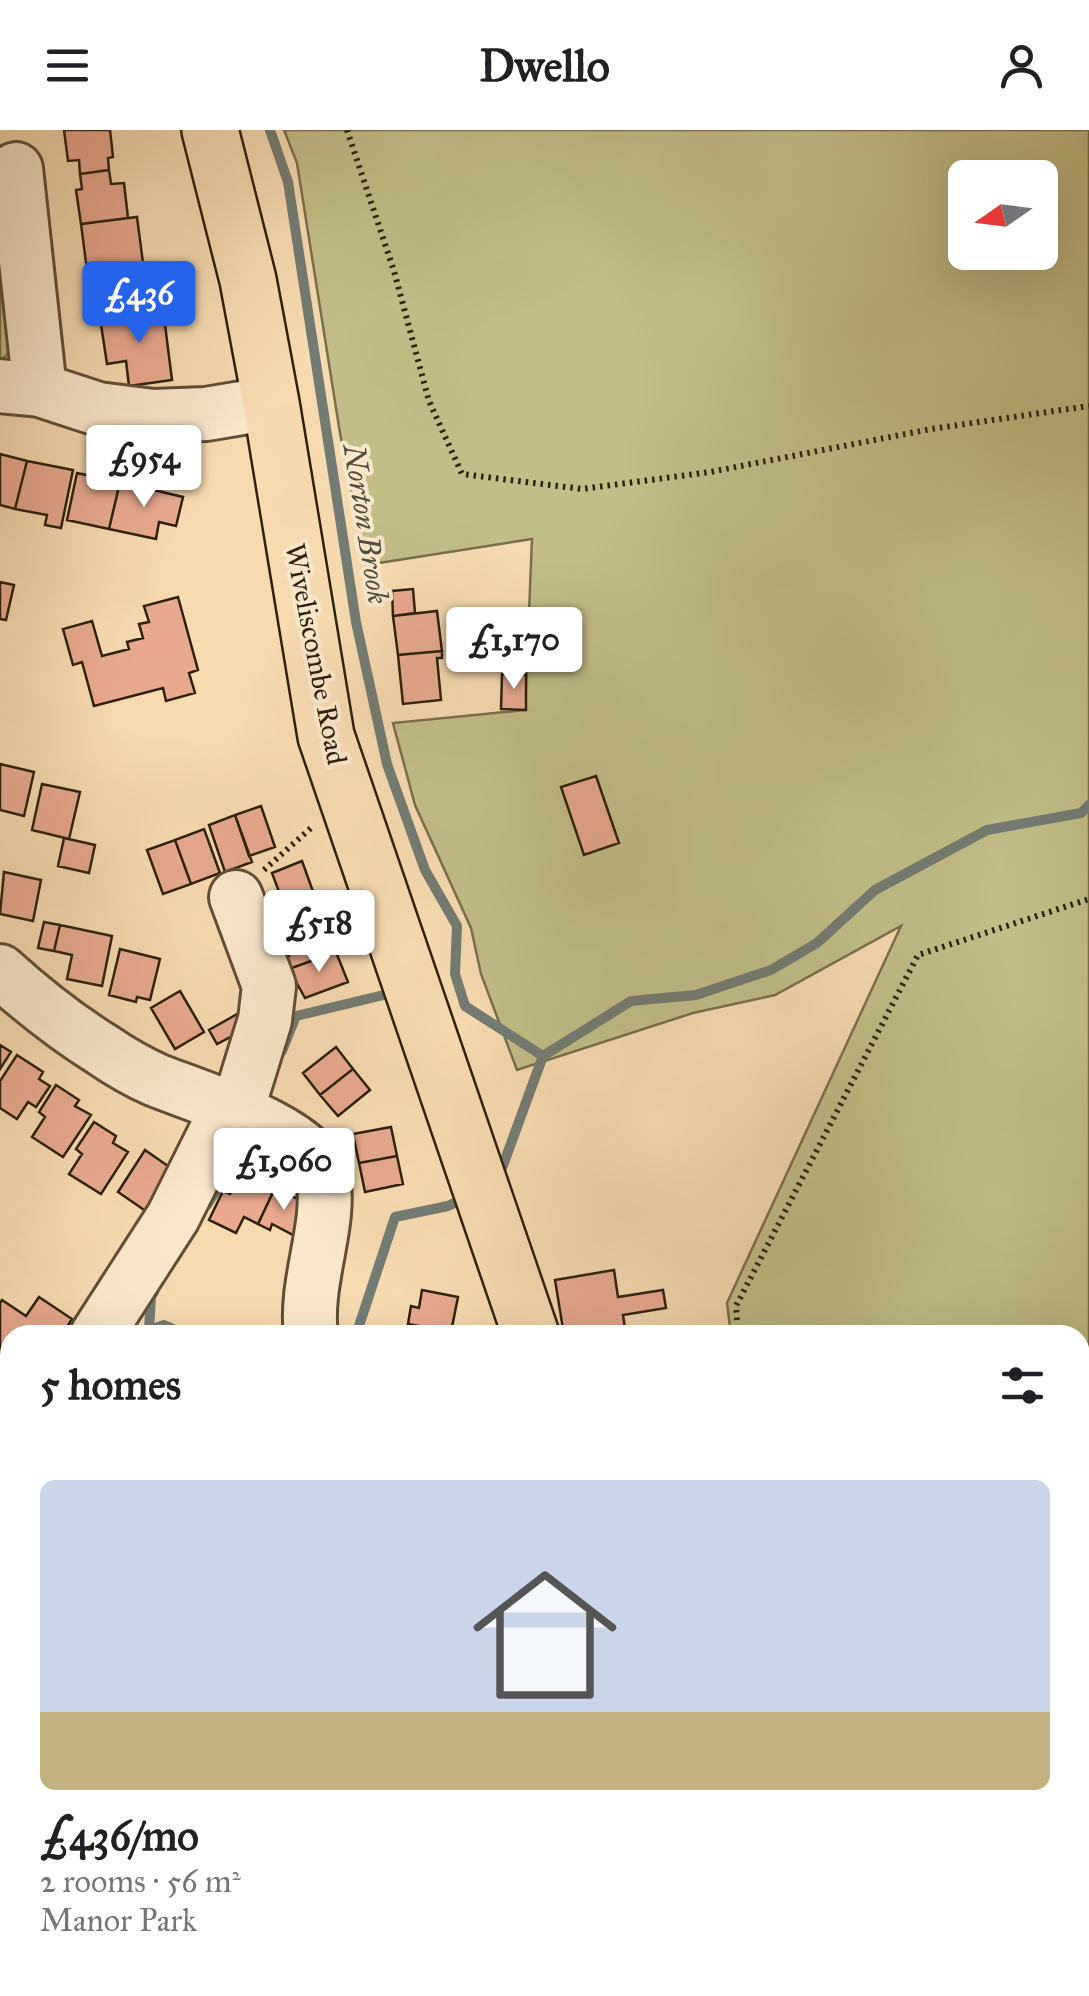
<!DOCTYPE html>
<html lang="en">
<head>
<meta charset="utf-8">
<style>
	:root { --surface:#fff; --page:#f6f6f6; --text:#202124; --muted:#757577; --accent:#2563eb }
	body { margin:0; font-family:"IM FELL Great Primer",serif; background:var(--page); color:var(--text); height:100vh; display:flex; flex-direction:column; font-size:38px; white-space:nowrap }
	* { box-sizing:border-box; margin:0 }
	p { font-size:32px; color:var(--muted) }
	.icon { flex:none; width:55px; height:55px; fill:none; stroke:currentColor; stroke-width:2; stroke-linecap:round; stroke-linejoin:round }
	.map { position:relative; flex:1; overflow:hidden }
	.side { position:absolute; left:0px; top:1195px; width:1090px; height:672px; display:flex; flex-direction:column; background:var(--surface); border-radius:30px 30px 0 0; box-shadow:0 10px 40px #0002 }
	.side>* { flex:none }
	.needle { width:65px; rotate:256deg }
	.fabs { position:absolute; left:948px; top:30px; display:grid; gap:20px }
	.fabs a { display:grid; place-items:center; width:110px; height:110px; border-radius:15px; background:var(--surface); box-shadow:0 10px 40px #0002; font-size:50px }
	.price { position:absolute; translate:-50% -85px; padding:0 22px; border-radius:10px; background:#fff; color:#222; font-size:32px; line-height:65px; filter:drop-shadow(0 2px 5px #0008) }
	.price::after { content:''; position:absolute; left:50%; top:60px; width:30px; height:22px; margin-left:-15px; background:inherit; clip-path:polygon(0 0,100% 0,50% 100%) }
	.price.on { background:var(--accent); color:#fff }
	ul { padding:0; list-style:none }
	li { display:grid; align-content:center; gap:20px; height:530px; padding:0 40px }
	li span { display:grid; place-items:center; height:310px; border-radius:15px; color:#555 }
	li>.icon { margin-inline-start:auto }
	span .icon { width:180px; height:180px; fill:#fffc; stroke-width:1 }
	li b { font-size:42px }
	h2 { display:flex; justify-content:space-between; align-items:center; height:120px; padding:0 40px; font-size:42px }
	header { display:flex; justify-content:space-between; align-items:center; height:130px; padding:0 40px; background:var(--surface); font-size:45px; font-weight:700 }
	.map>svg:first-child { display:block }
	.green { fill:#c1be87; stroke:#78704b; stroke-width:2.5; fill-rule:evenodd }
	.lines { fill:none; stroke-linecap:round; stroke-linejoin:round }
	.stream { stroke:#747b74; stroke-width:10 }
	.building { fill:#e8a98f; stroke:#2e210f; stroke-width:2.5 }
	.minor-casing { stroke:#604f37; stroke-width:58 }
	.major-casing { stroke:#2e210f; stroke-width:60 }
	.path { stroke:#2e210f; stroke-width:6; stroke-dasharray:2.5 5; stroke-linecap:butt }
	.minor { stroke:#f9e7cc; stroke-width:52 }
	.major { stroke:#f6dab0; stroke-width:55 }
	.labels { text-anchor:middle; dominant-baseline:central; stroke-width:8; stroke-linejoin:round; paint-order:stroke }
	.street-label { font-size:28px; fill:#2e210f; stroke:#f9e7cc }
	.water-label { font-size:30px; font-style:italic; fill:#514e41; stroke:#f9e7cc }
</style>
</head>
<body>
<header><svg class="icon" aria-label="menu" viewBox="0 0 24 24"><path d="M4 6h16M4 12h16M4 18h16"/></svg>Dwello<svg class="icon" aria-label="person" viewBox="0 0 24 24"><circle cx="12" cy="8" r="4"/><path d="M4 21q1-7 8-7t8 7"/></svg></header>
<div class="map">
<svg width="1089" height="1866" viewBox="0 0 1089 1866">
	<rect width="100%" height="100%" fill="#f6dab0"/>
	<filter id="stains"><feTurbulence type="fractalNoise" baseFrequency=".002" numOctaves="4"/><feColorMatrix values="0 0 0 0 .2 0 0 0 0 .09 0 0 0 0 .02 0 0 0 .5 -.17"/></filter>
	<radialGradient id="worn" r=".72"><stop offset=".6" stop-color="#630" stop-opacity="0"/><stop offset="1" stop-color="#630" stop-opacity=".3"/></radialGradient>
	<path class="green" d="M284 0H1089V1866H628L624 1858H1080V1205H731L727 1173 901 796 775 865 693 883 517 940 481 844 471 798 415 675 393 593 525 580 532 409 366 435 340 303 297 33ZM965 48H1040V122H965Z
		M0 129C7 158 32 212 0 230Z
		M0 1380 10 1384V1587L0 1605Z"/>
	<g class="lines">
		<path class="stream" d="M270 0 288 52 356 492 387 634 425 740 457 796 455 844 465 876 543 926 498 1049
			M282 921 296 886 392 863
			M543 926 631 871 696 865 771 840 817 813 875 760 987 700 1081 683 1089 675
			M207 1075 244 1016
			M149 1200 151 1167 154 1162
			M148 1204 149 1200 164 1195 187 1205
			M356 1205 395 1087 448 1076 467 1067
			M0 1532 10 1519"/>
	</g>
	<path class="building" d="M64 0H110L113 27 108 28 109 40 80 44 79 30 68 31Z
		M109 40 111 54 124 53 128 88 81 94 76 60 82 59 80 44Z
		M137 87 143 133 87 140 81 94Z
		M142 138 144 154 160 152 163 179 100 188 95 144Z
		M163 179 172 250 129 256 126 231 107 234 100 188Z
		M0 324 27 331 15 379 0 375Z
		M27 331 73 340 61 398 45 395 47 385 15 379Z
		M77 343 120 352 109 399 67 390Z
		M120 352 183 367 176 396 159 392 156 409 109 399Z
		M0 452 14 455 6 490 0 489Z
		M413 459 415 483 393 486 392 461Z
		M178 467 198 540 189 543 195 563 166 571 163 558 94 576 82 532 73 535 63 499 92 491 102 526 129 519 127 512 143 508 139 494 149 492 144 476Z
		M437 481 442 521 398 525 393 486Z
		M442 521V528H437L441 570 403 574 398 525Z
		M502 544 526 545V580L501 579Z
		M0 634 34 642 24 686 0 680Z
		M596 646 619 713 584 725 561 657Z
		M42 654 80 662 69 709 32 700Z
		M261 676 275 717 249 726 235 685Z
		M235 685 252 732 225 742 209 695Z
		M204 699 220 743 191 754 175 710Z
		M64 708 95 715 89 743 58 736Z
		M175 710 191 754 163 764 147 720Z
		M302 731 315 767 285 778 272 743Z
		M4 742 41 750 33 791 0 784Z
		M315 767 326 795 288 810 277 781Z
		M44 792 60 795 54 821 38 818Z
		M60 795 112 806 102 856 67 849 72 825 54 821Z
		M326 795 336 822 289 839 285 828 289 826 284 811Z
		M120 819 160 829 150 870 137 867 136 872 109 865Z
		M336 822 348 852 305 868 289 839Z
		M180 861 204 902 175 919 151 878Z
		M239 883 247 898 217 914 209 900Z
		M0 915 11 922 0 939Z
		M336 917 353 939 320 965 303 943Z
		M17 925 43 942 39 949 50 956 36 977 28 972 17 989 0 978V951Z
		M353 939 370 960 338 986 320 965Z
		M56 955 79 970 75 976 91 985 63 1027 32 1007 45 987 39 982Z
		M94 992 116 1006 113 1013 128 1022 101 1064 69 1044 82 1024 76 1019Z
		M391 997 397 1026 359 1033 353 1004Z
		M145 1020 178 1043 150 1084 118 1062Z
		M397 1026 403 1054 365 1062 359 1033Z
		M241 1041 275 1058 258 1094 244 1087 236 1103 209 1090 223 1061 230 1064Z
		M275 1058 310 1075 295 1106 272 1094 270 1100 258 1094Z
		M614 1140 618 1167 663 1160 666 1178 623 1185 626 1205H564L555 1150Z
		M422 1160 458 1167 451 1202 408 1194 411 1176 419 1178Z
		M39 1167 72 1189 62 1205H10V1229L0 1223V1173L2 1170 26 1186Z
		M408 1194 451 1202 450 1205H406Z
		M0 1223 10 1229V1292L7 1297 0 1293Z"/>
	<g class="lines">
		<g class="minor-casing">
			<path id="minor" d="M16 39 40 260
				M0 256 40 260 98 279 153 286 206 284 271 273
				M236 767 269 856 265 890 237 981
				M0 841C32 870 66 897 103 920 119 931 138 942 156 950 195 966 314 1001 323 1046 332 1095 304 1152 311 1205
				M97 1205 173 1087 228 977
				M3 1355 10 1343"/>
		</g>
		<g class="major-casing">
			<path id="major" d="M210 0 248 150 271 273 326 606 531 1205
				M601 1858 604 1866"/>
		</g>
		<path class="path" d="M347 0 394 141 429 271 462 344 582 359 710 342 931 299 1089 276
			M264 740 311 698
			M738 1205 736 1176 918 825 1089 769
			M0 1440 10 1416
			M248 1866 257 1858"/>
		<use href="#minor" class="minor"/>
		<use href="#major" class="major"/>
	</g>
	<g class="labels">
		<g class="street-label">
			<text transform="translate(316 524) rotate(79)">Wiveliscombe Road</text>
		</g>
		<g class="water-label">
			<text transform="translate(366 394) rotate(81)">Norton Brook</text>
		</g>
	</g>
	<rect width="100%" height="100%" filter="url(#stains)"/>
	<rect width="100%" height="100%" fill="url(#worn)"/>
</svg>
<div class="fabs">
<a><svg class="needle" viewBox="-14 -14 28 28"><path d="M0-13l5 13h-10z" fill="#e53935"/><path d="M0 13l5-13h-10z" fill="#757577"/></svg></a>
</div>
<b class="price on" style="left:139px;top:216px">£436</b>
<b class="price" style="left:144px;top:380px">£954</b>
<b class="price" style="left:514px;top:562px">£1,170</b>
<b class="price" style="left:319px;top:845px">£518</b>
<b class="price" style="left:284px;top:1083px">£1,060</b>
<section class="side">
<h2>5 homes<svg class="icon" aria-label="filters" viewBox="0 0 24 24"><path d="M4 7h16M4 17h16"/><circle cx="9" cy="7" r="2"/><circle cx="15" cy="17" r="2"/></svg></h2>
<ul>
<li><span style="background:linear-gradient(#c9d6e8 75%,#c2b280 0)"><svg class="icon" aria-label="home" viewBox="0 0 24 24"><path d="M3 11l9-7 9 7M6 9v11h12V9"/></svg></span><div><b>£436/mo</b><p>2 rooms · 56 m²</p><p>Manor Park</p></div></li>
</ul>
</section>
</div>
</body>
</html>
